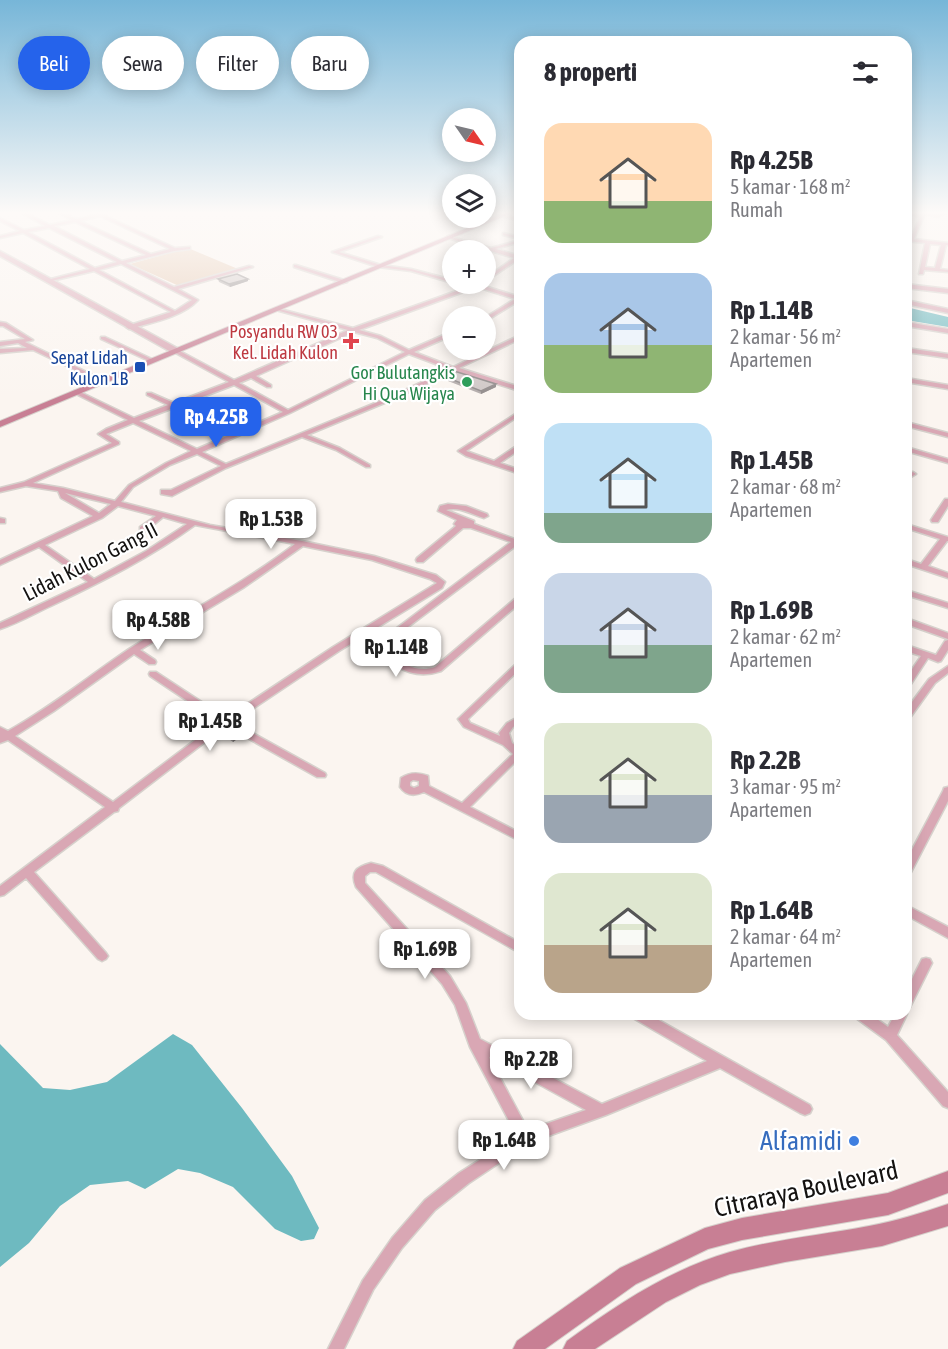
<!DOCTYPE html>
<html lang="id">
<head>
<meta charset="utf-8">
<style>
	:root { --surface:#fff; --page:#f2f2f3; --text:#2b2b33; --muted:#7c7c81; --accent:#2563eb }
	body { margin:0; font-family:"Asap Condensed",sans-serif; background:var(--page); color:var(--text); height:100vh; display:flex; flex-direction:column; font-size:22px; white-space:nowrap }
	* { box-sizing:border-box; margin:0 }
	p { font-size:20px; color:var(--muted) }
	.icon { flex:none; width:33px; height:33px; fill:none; stroke:currentColor; stroke-width:2; stroke-linecap:round; stroke-linejoin:round }
	.map { position:relative; flex:1; overflow:hidden }
	.side { position:absolute; left:514px; top:36px; width:398px; height:984px; display:flex; flex-direction:column; background:var(--surface); border-radius:18px; box-shadow:0 3px 15px #0003 }
	.side>* { flex:none }
	.top-card { position:absolute; left:18px; top:36px; width:406px; height:54px; display:flex; gap:12px }
	.needle { width:39px; rotate:124deg }
	.tools { position:absolute; left:442px; top:108px; display:grid; gap:12px }
	.tools a { display:grid; place-items:center; width:54px; height:54px; border-radius:50%; background:var(--surface); box-shadow:0 3px 15px #0003; font-size:30px }
	.price { position:absolute; translate:-50% -51px; padding:0 14px; border-radius:12px; background:#fff; color:#222; font-size:20px; line-height:39px; filter:drop-shadow(0 2px 3px #0008) }
	.price::after { content:''; position:absolute; left:50%; top:36px; width:18px; height:14px; margin-left:-9px; background:inherit; clip-path:polygon(0 0,100% 0,50% 100%) }
	.price.on { background:var(--accent); color:#fff }
	ul { padding:0; list-style:none }
	li { display:flex; align-items:center; gap:18px; height:150px; padding:0 30px }
	li span { display:grid; place-items:center; flex:none; width:168px; height:120px; border-radius:18px; color:#555 }
	li>.icon { margin-inline-start:auto }
	span .icon { width:72px; height:72px; fill:#fffc; stroke-width:1 }
	li b { font-size:26px }
	h2 { display:flex; justify-content:space-between; align-items:center; height:72px; padding:0 30px; font-size:26px }
	.chip { padding:0 21px; border-radius:27px; background:var(--surface); box-shadow:0 3px 15px #0003; font-size:21px; line-height:54px }
	.chip.on { background:var(--accent); color:#fff }
	.map>svg:first-child { display:block }
	.green { fill:#e4c7af }
	.water { fill:#6ebac0 }
	.lines { fill:none; stroke-linecap:round; stroke-linejoin:round }
	.minor-casing { stroke:#d6d1cc; stroke-width:3 }
	.tertiary-casing { stroke:#d6d1cc; stroke-width:3 }
	.secondary-casing { stroke:#d6d1cc; stroke-width:2 }
	.minor { fill:#d9a7b4; fill-rule:evenodd }
	.tertiary { fill:#d9a7b4; fill-rule:evenodd }
	.secondary { fill:#c87f94; fill-rule:evenodd }
	.wall { fill:#b2abaa }
	.shaded-wall { fill:#918b8b }
	.building { fill:#cfc7c6; stroke:#918b8b; stroke-width:1.5 }
	.health-dot { fill:#e0444e; stroke:#fff; stroke-width:2 }
	.transit-dot { fill:#1a4fb4; stroke:#fff; stroke-width:2 }
	.leisure-dot { fill:#2e9e5b; stroke:#fff; stroke-width:2 }
	.shop-dot { fill:#3f7fe0; stroke:#fff; stroke-width:2 }
	.labels { text-anchor:middle; dominant-baseline:central; stroke-width:4.5; stroke-linejoin:round; paint-order:stroke }
	.far-health-label { font-size:18px; fill:#be3a42; stroke:#fff; text-anchor:end }
	.far-transit-label { font-size:18px; fill:#164399; stroke:#fff; text-anchor:end }
	.far-leisure-label { font-size:18px; fill:#27864d; stroke:#fff; text-anchor:end }
	.street-label { font-size:21px; fill:#141211; stroke:#fff }
	.near-shop-label { font-size:26px; fill:#366cbe; stroke:#fff; text-anchor:end }
	.near-street-label { font-size:26px; fill:#141211; stroke:#fff }
</style>
</head>
<body>
<div class="map">
<svg width="948" height="1349" viewBox="0 0 948 1349">
	<rect width="100%" height="100%" fill="#fbf5f0"/>
	<path class="green" d="M188 248 238 269 179 286 130 264Z"/>
	<path class="water" d="M906 307 948 317V327L906 320Z
		M173 1034 192 1045 242 1108 292 1176 319 1228 314 1239 301 1241 275 1229 233 1187 200 1173 178 1169 145 1189 128 1181 90 1185 60 1206 29 1243 0 1267V1044L43 1088 70 1090 107 1082Z"/>
	<g class="lines">
		<g class="minor-casing">
			<path id="minor" d="M20 212H25L50 225 72 220 56 212H61L76 219 96 215 92 212H97L175 248 190 247V249L174 251 126 263 174 287 249 266 253 267 178 289 198 300C183 317 150 323 129 329L126 327 127 326 171 312 94 271 47 282V280L90 269 23 233 0 238V236L20 231 0 221V218L24 230 45 226ZM100 216 170 249 151 254 80 221ZM75 222 146 255 122 261 54 226ZM49 228 117 262 95 268 28 232ZM121 264 192 300 175 311 99 270Z
				M906 212H911L924 216 914 239 948 243V245H946L940 269 948 270V272L924 270 923 274H919L925 243 906 241V239H910L920 217 906 213ZM930 244 941 245 935 268 925 267Z
				M915 212 937 215 943 212H948L938 217Z
				M501 214 520 219V221L501 216Z
				M503 233 520 237V239L503 235Z
				M378 236 382 237 339 252 381 265 411 269 453 280V283L411 271 378 267 332 252Z
				M448 236 491 248 520 240V242L496 249 520 256V259L513 263 486 281V278L514 258 448 238Z
				M296 265 347 281V282L343 283 294 267V265Z
				M476 284H481V285L520 297V300L486 321V317L515 299 477 287 359 330 381 336 409 350 453 331V335L414 352 453 367 520 335V339L459 368 520 387V391L454 371 394 399 307 435 340 448 370 465V467H366L336 450 302 437 226 468 172 496 161 494V490H171L221 466 197 454 170 465 133 487 121 502 210 525 302 541 374 556 436 575 445 582 442 588 339 651 233 722 325 773 326 775 325 777H317L226 726 119 808 118 811 114 812 34 872 106 953 108 956 106 959 102 961 98 959 26 878 4 895 0 896V886L105 807 8 740 0 743V727L8 731C51 707 89 676 129 649 184 614 243 584 295 544L195 525C151 557 103 581 55 604 37 612 19 623 0 629V623L88 582 39 547 0 565V560L93 516 61 498 58 491 26 486 0 492V488L24 482 112 443 98 434 106 429 128 420 74 393V391H78L134 418 168 405 147 395V393H151L174 403 229 382 172 351V349H176L234 380 348 330 276 310V308L353 328ZM354 332 377 338 405 352 288 410 239 383 251 378 267 387H271V385L256 376ZM409 354 449 369 390 397 226 464 202 452 290 413ZM234 385 283 412 197 449 139 421ZM133 423 191 451 166 463 129 485 115 501 63 488 33 483 119 444V442L106 434ZM65 493 111 504 99 513ZM118 506 156 516 140 527V531H146L163 517 187 524 146 551 94 579 45 545 102 518ZM303 546 372 560 430 579 437 583 333 647 226 718 156 672H150L149 674 150 676 219 722 113 802 15 736 54 711 134 654 149 664H155L156 662 155 660 140 650 243 588Z
				M906 284 948 289V293L906 288Z
				M906 300 948 309V313L906 304Z
				M0 322 6 323 33 340 25 342 105 381 100 382 33 350 0 353V349L27 348 18 343 0 346V342L25 339 3 326H0Z
				M906 322 948 329V333L906 326Z
				M101 337H105L154 360 149 361 101 339Z
				M906 348 948 354V358L906 352Z
				M906 378 948 385V389L906 382Z
				M520 411V415L466 451 494 461 518 445 520 444V449L500 463 520 470V474L466 456 458 451Z
				M906 422 948 433V437L906 426Z
				M906 447 948 459V463L906 451Z
				M913 472 916 474 906 480V475Z
				M945 499H948V506L938 522H932L931 520Z
				M448 504 466 506 487 514 488 516 484 518C471 514 459 506 446 510L474 521V524L520 541V545H517L404 630 392 640 391 654C404 665 418 673 435 667L517 597H520V603L441 671C418 679 401 671 383 657L382 655 385 637 511 542 471 528H463L423 562H417L416 560 417 558 456 526 454 524 457 520 438 511 440 506Z
				M0 518 5 519V523H0Z
				M906 524 948 537V541H947L928 566 948 573V578L906 564V559L921 564 940 539 906 528Z
				M906 590 948 603V608L906 595Z
				M906 618 948 633V639L906 624Z
				M948 640V650L941 661 938 662 928 658 909 687 906 688V678L921 656 906 651V645L936 655 945 641Z
				M520 662V669L468 719 470 723 500 736 499 733 507 723 520 716V723L513 727 509 733 512 743 520 749V757L470 807 520 833V841L424 792C415 796 406 796 400 787L401 778C410 772 418 772 428 776L429 786 462 803 513 754 503 745 464 727 458 719 517 663ZM413 780 419 781V786L414 788 410 786V782Z
				M948 666V673L935 683 909 719 906 720V710L929 679Z
				M948 787V801L910 874 906 875V861L943 791 944 788Z
				M371 863 383 866 520 943V953L376 872H370L365 876V883L450 976 466 1003 480 1039 602 1104 707 1061 633 1018 631 1014H648L810 1105 812 1109 810 1113 805 1115 800 1113 720 1068 606 1115 529 1143 469 1183 435 1210 402 1248 373 1290 344 1349H328L363 1280 392 1238 425 1200 459 1173 517 1136 470 1047 455 1005 442 984 356 887C350 872 356 867 371 863ZM489 1057 586 1110 528 1130Z
				M906 905 948 927V938L906 915Z
				M926 958 930 959 932 963 910 1007 906 1008V991L922 959Z
				M906 1011 907 1014 897 1035 948 1092V1108L943 1106 886 1040 856 1018 854 1014H870L888 1027 895 1014H906Z"/>
		</g>
		<g class="tertiary-casing">
			<path id="tertiary" d="M0 251 177 348 178 350 171 352 0 256Z"/>
		</g>
		<g class="secondary-casing">
			<path id="secondary" d="M506 212H514L0 427V421Z
				M948 1171V1193L888 1215 742 1240 708 1249 636 1284 545 1349H513L517 1341 620 1268 705 1228 742 1218 888 1193Z
				M948 1204V1226L882 1246 785 1262 730 1274 700 1285 666 1302 595 1349H563L567 1341C618 1304 669 1270 730 1252 776 1239 823 1235 869 1226 896 1221 922 1213 948 1204Z"/>
		</g>
		<use href="#minor" class="minor"/>
		<use href="#tertiary" class="tertiary"/>
		<use href="#secondary" class="secondary"/>
	</g>
	<path class="wall" d="M218 279 248 281 230 287 219 282Z
		M443 376 496 384V387L481 394 443 379Z
		M221 728 239 730 240 737 233 742 223 735Z"/>
	<path class="shaded-wall" d="M248 279V281L230 287 229 284Z
		M496 384V387L481 394V391Z
		M239 730 240 737 233 742 232 735Z"/>
	<path class="building" d="M237 274 248 279 229 284 218 279Z
		M454 371 496 384 481 391 443 376Z
		M228 724 239 730 232 735 221 728Z"/>
	<linearGradient id="sky" x2="0" y2="1"><stop stop-color="#77b6d8"/><stop offset="0.53" stop-color="#fdfaf8"/><stop offset="1" stop-color="#fdfaf8" stop-opacity="0"/></linearGradient>
	<rect width="948" height="401" fill="url(#sky)"/>
	<path class="health-dot" d="M348 332h6v6h6v6h-6v6h-6v-6h-6v-6h6z"/>
	<rect class="transit-dot" x="134" y="361" width="12" height="12" rx="3"/>
	<circle class="leisure-dot" cx="467" cy="382" r="6"/>
	<circle class="shop-dot" cx="854" cy="1141" r="6"/>
	<g class="labels">
		<g class="far-health-label">
			<text x="338" y="331">Posyandu RW 03<tspan x="338" dy="21">Kel. Lidah Kulon</tspan></text>
		</g>
		<g class="far-transit-label">
			<text x="128" y="357">Sepat Lidah<tspan x="128" dy="21">Kulon 1B</tspan></text>
		</g>
		<g class="far-leisure-label">
			<text x="455" y="372">Gor Bulutangkis<tspan x="455" dy="21">Hi Qua Wijaya</tspan></text>
		</g>
		<g class="street-label">
			<text transform="translate(90 561) rotate(-27)">Lidah Kulon Gang II</text>
		</g>
		<g class="near-shop-label">
			<text x="842" y="1141">Alfamidi</text>
		</g>
		<g class="near-street-label">
			<text transform="translate(806 1189) rotate(-12)">Citraraya Boulevard</text>
		</g>
	</g>
</svg>
<div class="tools">
<a><svg class="needle" viewBox="-14 -14 28 28"><path d="M0-13l5 13h-10z" fill="#e53935"/><path d="M0 13l5-13h-10z" fill="#7c7c81"/></svg></a>
<a><svg class="icon" aria-label="layers" viewBox="0 0 24 24"><path d="M12 4l9 5-9 5-9-5zM3 14l9 5 9-5"/></svg></a>
<a>+</a>
<a>−</a>
</div>
<b class="price on" style="left:216px;top:448px">Rp 4.25B</b>
<b class="price" style="left:271px;top:550px">Rp 1.53B</b>
<b class="price" style="left:158px;top:651px">Rp 4.58B</b>
<b class="price" style="left:396px;top:678px">Rp 1.14B</b>
<b class="price" style="left:210px;top:752px">Rp 1.45B</b>
<b class="price" style="left:425px;top:980px">Rp 1.69B</b>
<b class="price" style="left:531px;top:1090px">Rp 2.2B</b>
<b class="price" style="left:504px;top:1171px">Rp 1.64B</b>
<div class="top-card">
<a class="chip on">Beli</a>
<a class="chip">Sewa</a>
<a class="chip">Filter</a>
<a class="chip">Baru</a>
</div>
<section class="side">
<h2>8 properti<svg class="icon" aria-label="filters" viewBox="0 0 24 24"><path d="M4 7h16M4 17h16"/><circle cx="9" cy="7" r="2"/><circle cx="15" cy="17" r="2"/></svg></h2>
<ul>
<li><span style="background:linear-gradient(#ffd9b3 65%,#8fb573 0)"><svg class="icon" aria-label="home" viewBox="0 0 24 24"><path d="M3 11l9-7 9 7M6 9v11h12V9"/></svg></span><div><b>Rp 4.25B</b><p>5 kamar · 168 m²</p><p>Rumah</p></div></li>
<li><span style="background:linear-gradient(#a9c7e8 60%,#8fb573 0)"><svg class="icon" aria-label="home" viewBox="0 0 24 24"><path d="M3 11l9-7 9 7M6 9v11h12V9"/></svg></span><div><b>Rp 1.14B</b><p>2 kamar · 56 m²</p><p>Apartemen</p></div></li>
<li><span style="background:linear-gradient(#bfe0f5 75%,#7fa58c 0)"><svg class="icon" aria-label="home" viewBox="0 0 24 24"><path d="M3 11l9-7 9 7M6 9v11h12V9"/></svg></span><div><b>Rp 1.45B</b><p>2 kamar · 68 m²</p><p>Apartemen</p></div></li>
<li><span style="background:linear-gradient(#c9d6e8 60%,#7fa58c 0)"><svg class="icon" aria-label="home" viewBox="0 0 24 24"><path d="M3 11l9-7 9 7M6 9v11h12V9"/></svg></span><div><b>Rp 1.69B</b><p>2 kamar · 62 m²</p><p>Apartemen</p></div></li>
<li><span style="background:linear-gradient(#dfe7d0 60%,#9aa5b1 0)"><svg class="icon" aria-label="home" viewBox="0 0 24 24"><path d="M3 11l9-7 9 7M6 9v11h12V9"/></svg></span><div><b>Rp 2.2B</b><p>3 kamar · 95 m²</p><p>Apartemen</p></div></li>
<li><span style="background:linear-gradient(#dfe7d0 60%,#b9a48a 0)"><svg class="icon" aria-label="home" viewBox="0 0 24 24"><path d="M3 11l9-7 9 7M6 9v11h12V9"/></svg></span><div><b>Rp 1.64B</b><p>2 kamar · 64 m²</p><p>Apartemen</p></div></li>
</ul>
</section>
</div>
</body>
</html>
